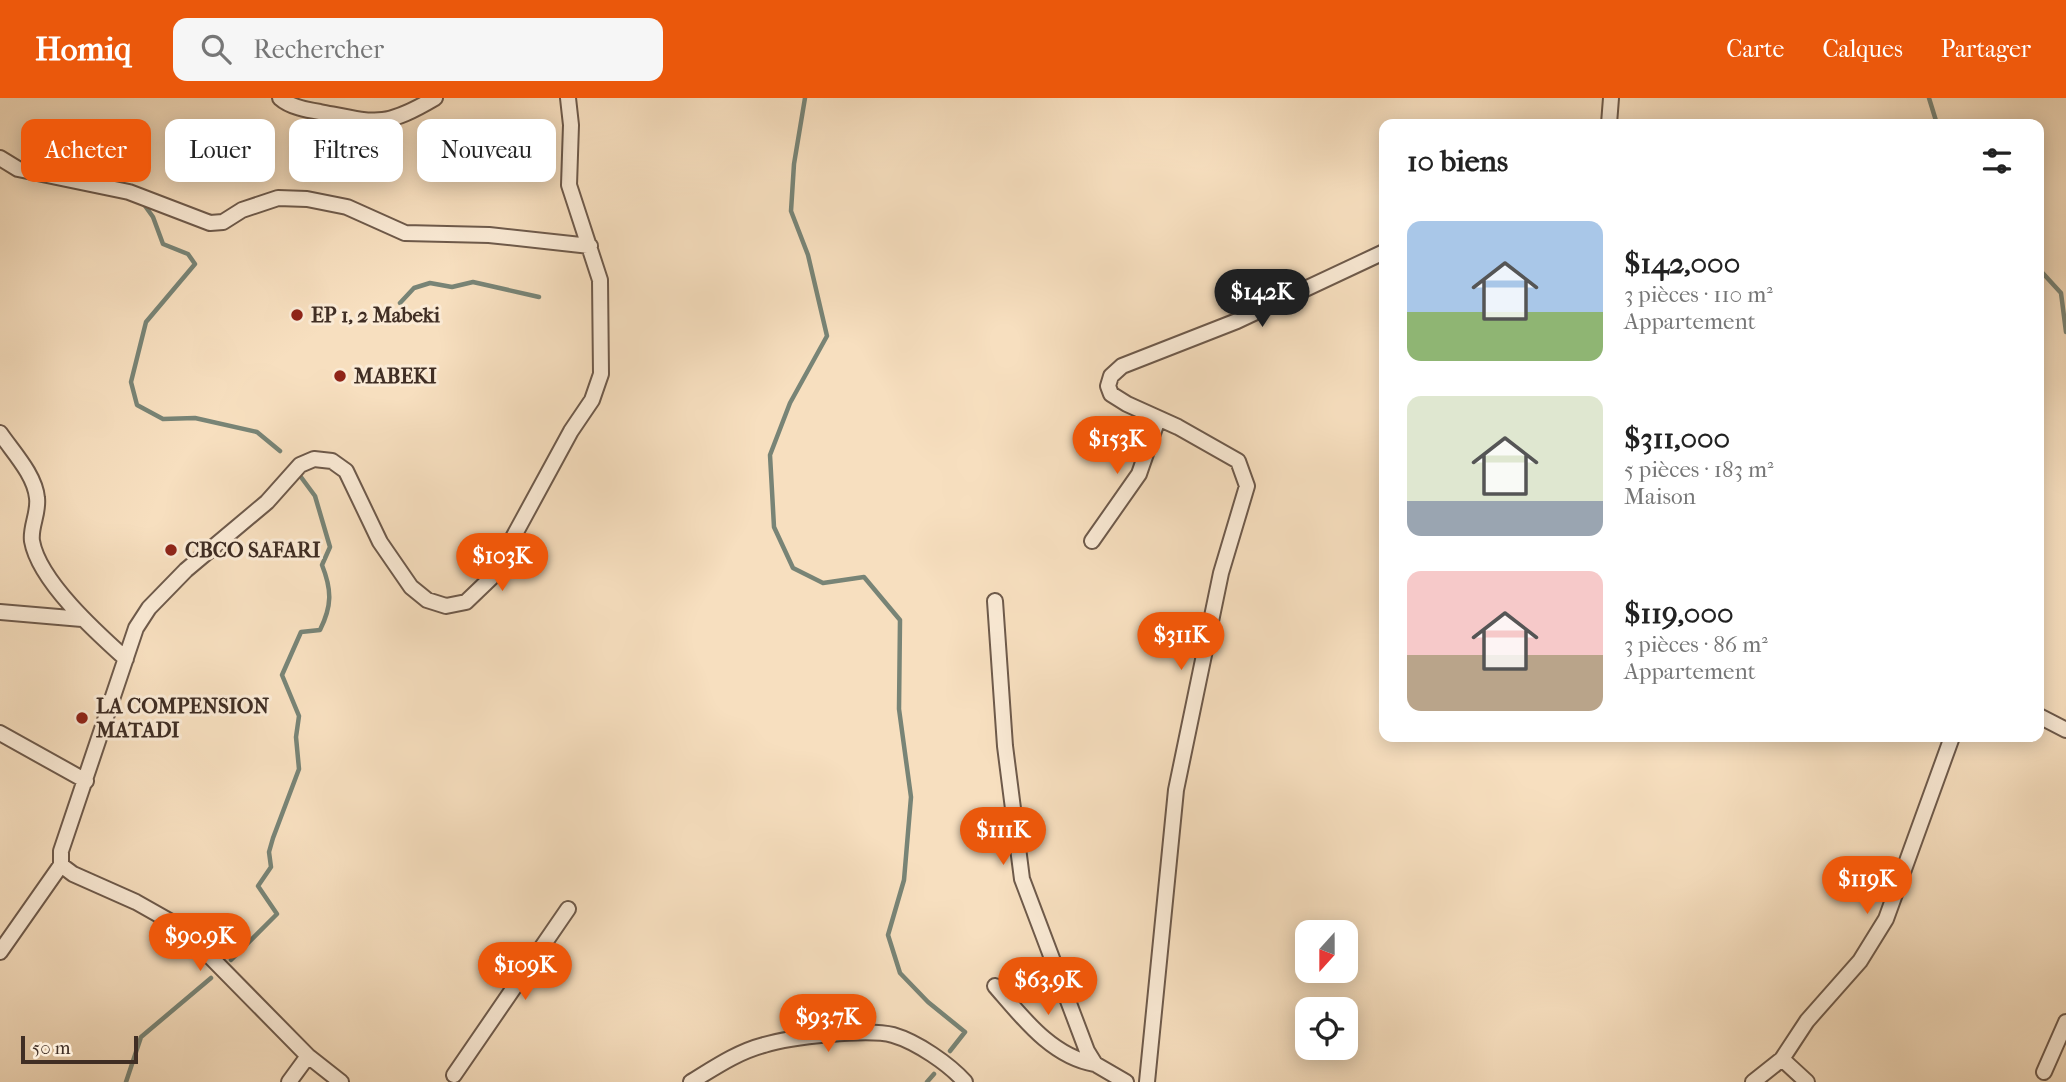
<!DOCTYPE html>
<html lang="fr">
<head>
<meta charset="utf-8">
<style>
	:root { --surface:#fff; --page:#f6f6f6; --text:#222; --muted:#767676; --accent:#ea580c }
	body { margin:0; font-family:"IM FELL French Canon",serif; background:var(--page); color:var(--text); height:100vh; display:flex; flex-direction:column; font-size:26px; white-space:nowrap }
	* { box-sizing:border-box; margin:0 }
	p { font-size:23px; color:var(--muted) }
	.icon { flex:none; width:38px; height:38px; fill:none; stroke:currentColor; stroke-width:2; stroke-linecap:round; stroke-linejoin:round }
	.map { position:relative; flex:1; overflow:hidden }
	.drawer { position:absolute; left:1379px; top:21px; width:665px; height:623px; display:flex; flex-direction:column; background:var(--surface); border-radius:14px; box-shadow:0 4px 18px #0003 }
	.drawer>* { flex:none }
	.guide { position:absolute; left:21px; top:21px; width:665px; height:63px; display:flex; gap:14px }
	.needle { width:46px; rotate:201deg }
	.tools { position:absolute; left:1295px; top:822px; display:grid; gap:14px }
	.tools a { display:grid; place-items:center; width:63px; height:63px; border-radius:14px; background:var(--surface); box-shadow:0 4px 18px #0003; font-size:35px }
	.scale { position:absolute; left:21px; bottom:18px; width:117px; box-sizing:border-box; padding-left:7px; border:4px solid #402e24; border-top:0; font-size:19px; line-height:24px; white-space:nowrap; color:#402e24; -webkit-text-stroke:5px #faead5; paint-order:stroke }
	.price { position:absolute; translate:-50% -60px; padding:0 16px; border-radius:24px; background:var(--accent); color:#fff; font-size:23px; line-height:46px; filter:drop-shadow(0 2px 4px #0008) }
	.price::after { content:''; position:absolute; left:50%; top:42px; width:21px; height:16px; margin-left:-10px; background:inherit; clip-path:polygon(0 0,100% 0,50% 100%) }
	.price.selected { background:#222; color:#fff }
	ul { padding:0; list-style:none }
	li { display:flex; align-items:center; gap:21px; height:175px; padding:0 28px }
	li span { display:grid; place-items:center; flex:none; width:196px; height:140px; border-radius:14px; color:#555 }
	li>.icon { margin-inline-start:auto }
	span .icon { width:84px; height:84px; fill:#fffc; stroke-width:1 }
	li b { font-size:30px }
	h2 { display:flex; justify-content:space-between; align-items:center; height:84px; padding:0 28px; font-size:30px }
	.pill { padding:0 24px; border-radius:14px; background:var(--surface); box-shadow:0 4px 18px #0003; font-size:24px; line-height:63px }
	.pill.selected { background:var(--accent); color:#fff }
	header { display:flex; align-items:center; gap:42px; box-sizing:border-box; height:98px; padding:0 35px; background:var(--accent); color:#fff }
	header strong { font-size:33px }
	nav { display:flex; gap:38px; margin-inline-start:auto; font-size:24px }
	.search { width:490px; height:63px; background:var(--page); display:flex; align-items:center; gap:18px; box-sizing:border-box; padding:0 24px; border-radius:14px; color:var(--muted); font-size:26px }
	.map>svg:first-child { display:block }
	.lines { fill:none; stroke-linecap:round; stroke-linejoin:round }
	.stream { stroke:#788476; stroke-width:4.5 }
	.street-casing { stroke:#6e5a4b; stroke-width:18 }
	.street { stroke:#faead5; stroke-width:14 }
	.poi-dot { fill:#8f2418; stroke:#faead5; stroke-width:2.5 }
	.labels { text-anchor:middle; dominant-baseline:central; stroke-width:6; stroke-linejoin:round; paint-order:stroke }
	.poi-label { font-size:21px; font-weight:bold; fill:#402e24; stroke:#faead5; text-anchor:start }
</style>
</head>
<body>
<header>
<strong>Homiq</strong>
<div class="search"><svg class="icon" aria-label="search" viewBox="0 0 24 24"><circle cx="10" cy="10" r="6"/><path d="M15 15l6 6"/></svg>Rechercher</div>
<nav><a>Carte</a><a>Calques</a><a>Partager</a></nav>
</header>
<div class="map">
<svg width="2066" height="984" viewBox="0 0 2066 984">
	<rect width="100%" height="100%" fill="#f7dfbf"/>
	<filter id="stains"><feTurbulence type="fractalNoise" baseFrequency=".00286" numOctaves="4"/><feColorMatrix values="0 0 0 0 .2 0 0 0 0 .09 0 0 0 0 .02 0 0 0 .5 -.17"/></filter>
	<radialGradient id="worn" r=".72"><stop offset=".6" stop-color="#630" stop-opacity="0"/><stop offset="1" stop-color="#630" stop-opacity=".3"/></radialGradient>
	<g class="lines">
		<path class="stream" d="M805 0 794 66 791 113 808 157 827 238 790 305 770 357 774 429 793 470 823 485 864 479 900 522 899 611 911 699 904 782 888 837 900 875 928 904 965 934 950 953
			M1929 0 1937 26
			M143 105 153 119 163 146 188 156 195 166 146 224 131 284 137 307 163 321 195 320 257 334 280 353
			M2039 171 2061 195 2066 234
			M400 205 414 190 430 185 452 189 473 184 539 199
			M231 862 277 816 258 788 271 769 269 754 273 740 299 671 296 639 299 618 282 577 301 534 320 532C332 508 332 492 322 467L330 449 315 398 298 375
			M126 984 141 939 211 880
			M927 984 934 976"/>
		<g class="street-casing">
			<path id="street" d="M280 0C290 9 307 12 320 14 376 25 384 30 435 0
				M1609 26 1611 0
				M0 60 18 71 129 94 210 125 223 124 242 112 278 100 307 101 347 109 405 135 489 137 590 148
				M0 335C13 354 35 377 37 400 39 415 30 429 32 443 39 483 97 535 126 561
				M1092 443 1139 376 1158 321
				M995 503 1005 648 1022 781 1087 953 1095 966 1126 984
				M0 514 82 521
				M2039 618 2066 632
				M0 635 86 683
				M61 767V753L136 530 149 510 186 472 267 404 300 367 314 361 332 363 346 373 380 444 411 489 427 502 446 508 466 504 491 480 571 333 592 302 601 276 600 182 569 87 571 27 568 0
				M61 767 73 776 136 804 182 830 308 958 341 984
				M0 854 61 767
				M995 888C1022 919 1052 959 1095 966
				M1782 961 1807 984
				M2044 974 2066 924
				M454 977 568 811
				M289 984 308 958
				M691 984C714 970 737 954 764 947 790 939 867 930 893 937 917 944 949 966 965 984
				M1147 984 1176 692 1221 475 1247 388 1238 363 1178 329 1127 306 1111 296 1108 288 1111 278 1122 268 1237 223 1384 154
				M1753 984 1782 961 1807 923 1860 863 1886 821 1952 639"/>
		</g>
		<use href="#street" class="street"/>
	</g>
	<g class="poi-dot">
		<circle cx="297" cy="217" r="7"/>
		<circle cx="340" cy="278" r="7"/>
		<circle cx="171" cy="452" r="7"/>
		<circle cx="82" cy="620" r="7"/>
	</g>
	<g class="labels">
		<g class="poi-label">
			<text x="311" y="217">EP 1, 2 Mabeki</text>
			<text x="354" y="278">MABEKI</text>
			<text x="185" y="452">CBCO SAFARI</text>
			<text x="96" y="608">LA COMPENSION<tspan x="96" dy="24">MATADI</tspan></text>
		</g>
	</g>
	<rect width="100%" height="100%" filter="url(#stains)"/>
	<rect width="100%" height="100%" fill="url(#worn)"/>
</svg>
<div class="tools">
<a><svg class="needle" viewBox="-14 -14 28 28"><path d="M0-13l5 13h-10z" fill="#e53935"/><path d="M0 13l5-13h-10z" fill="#767676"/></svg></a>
<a><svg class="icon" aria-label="locate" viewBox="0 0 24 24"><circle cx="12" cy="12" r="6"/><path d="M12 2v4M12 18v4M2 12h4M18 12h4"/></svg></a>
</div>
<div class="scale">50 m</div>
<b class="price selected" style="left:1262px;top:231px">$142K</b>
<b class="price" style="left:1117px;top:378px">$153K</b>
<b class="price" style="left:502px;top:495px">$103K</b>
<b class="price" style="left:1181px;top:574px">$311K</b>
<b class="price" style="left:1003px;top:769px">$111K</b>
<b class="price" style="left:1867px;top:818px">$119K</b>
<b class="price" style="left:200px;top:875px">$90.9K</b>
<b class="price" style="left:525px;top:904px">$109K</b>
<b class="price" style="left:1048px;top:919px">$63.9K</b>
<b class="price" style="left:828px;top:956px">$93.7K</b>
<div class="guide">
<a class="pill selected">Acheter</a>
<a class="pill">Louer</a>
<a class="pill">Filtres</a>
<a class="pill">Nouveau</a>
</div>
<section class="drawer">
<h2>10 biens<svg class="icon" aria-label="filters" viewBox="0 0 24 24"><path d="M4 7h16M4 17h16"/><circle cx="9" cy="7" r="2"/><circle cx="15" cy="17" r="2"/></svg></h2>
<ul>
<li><span style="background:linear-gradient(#a9c7e8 65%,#8fb573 0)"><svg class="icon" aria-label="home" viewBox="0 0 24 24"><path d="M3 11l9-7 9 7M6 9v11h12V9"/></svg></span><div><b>$142,000</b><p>3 pièces · 110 m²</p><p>Appartement</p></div></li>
<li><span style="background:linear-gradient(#dfe7d0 75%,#9aa5b1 0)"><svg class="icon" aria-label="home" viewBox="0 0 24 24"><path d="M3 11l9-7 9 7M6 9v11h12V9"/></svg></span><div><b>$311,000</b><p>5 pièces · 183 m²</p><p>Maison</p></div></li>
<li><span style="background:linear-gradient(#f6c9c9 60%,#b9a48a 0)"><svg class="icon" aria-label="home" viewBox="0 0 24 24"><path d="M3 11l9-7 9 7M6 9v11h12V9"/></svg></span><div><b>$119,000</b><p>3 pièces · 86 m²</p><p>Appartement</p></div></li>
</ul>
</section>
</div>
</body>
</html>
